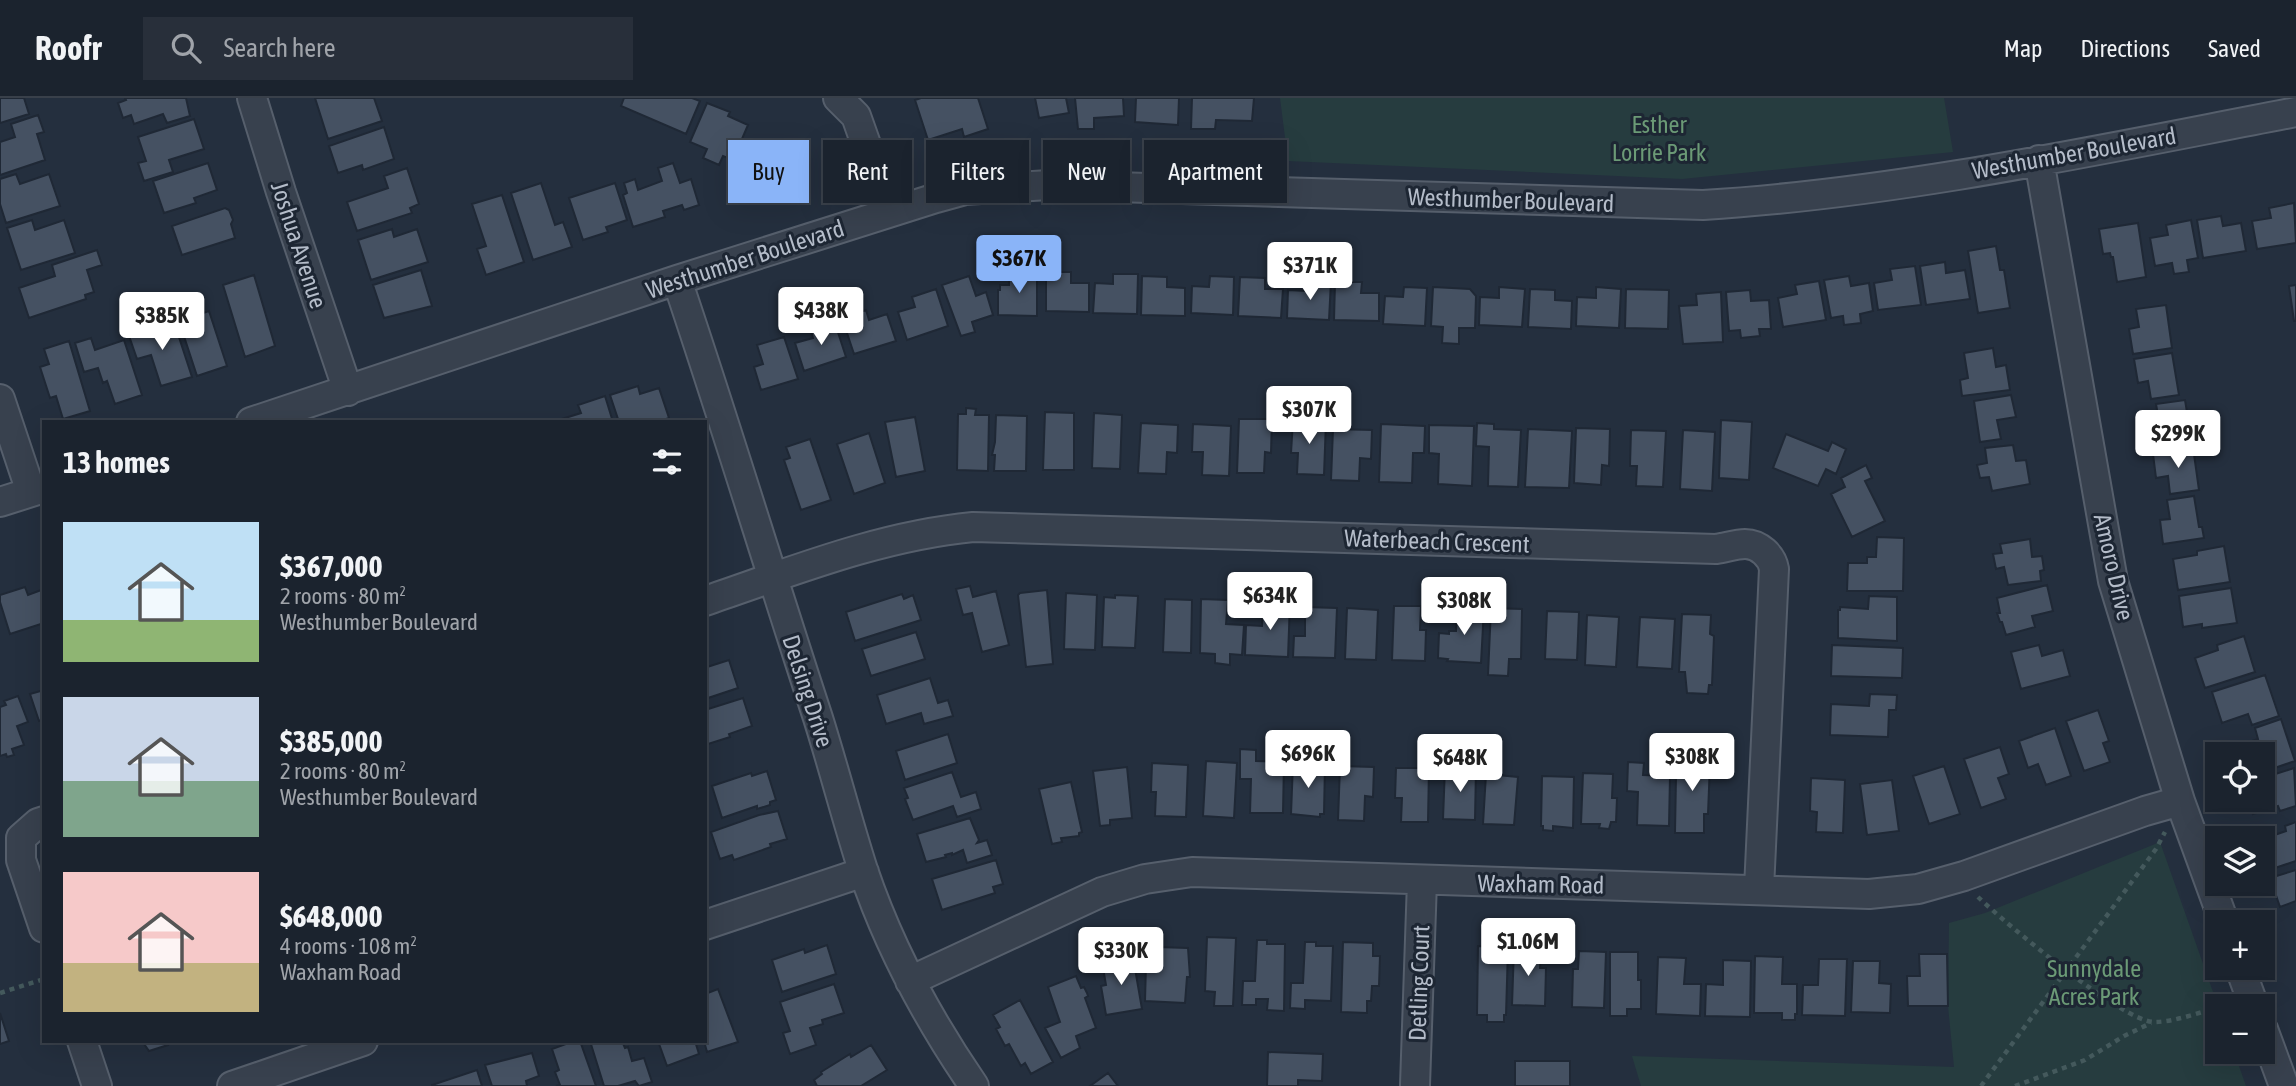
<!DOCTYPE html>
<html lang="en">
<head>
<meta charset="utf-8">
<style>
	:root { --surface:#1b232e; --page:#282f3a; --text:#f1f3f6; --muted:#a0a4aa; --line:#39404a; --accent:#8ab4f8 }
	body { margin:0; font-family:"Asap Condensed",sans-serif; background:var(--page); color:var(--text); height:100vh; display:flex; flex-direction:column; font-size:26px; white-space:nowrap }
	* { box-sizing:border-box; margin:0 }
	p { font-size:23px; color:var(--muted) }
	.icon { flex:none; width:38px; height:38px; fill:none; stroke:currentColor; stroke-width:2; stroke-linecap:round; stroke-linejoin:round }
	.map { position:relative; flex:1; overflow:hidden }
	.sheet { position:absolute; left:42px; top:322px; width:665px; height:623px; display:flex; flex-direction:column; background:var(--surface); border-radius:0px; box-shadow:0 7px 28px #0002,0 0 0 2px var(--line) }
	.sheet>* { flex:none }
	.hud { position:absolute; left:728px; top:42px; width:665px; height:63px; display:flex; gap:14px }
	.fabs { position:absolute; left:2205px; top:644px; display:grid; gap:14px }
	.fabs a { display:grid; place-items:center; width:70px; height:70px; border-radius:0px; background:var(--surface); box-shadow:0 7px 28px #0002,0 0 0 2px var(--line); font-size:35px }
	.price { position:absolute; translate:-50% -60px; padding:0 16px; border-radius:7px; background:#fff; color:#222; font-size:23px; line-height:46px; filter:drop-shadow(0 2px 4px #0008) }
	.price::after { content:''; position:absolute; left:50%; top:42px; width:21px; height:16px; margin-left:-10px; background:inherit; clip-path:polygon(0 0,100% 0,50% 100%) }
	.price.active { background:var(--accent); color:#111 }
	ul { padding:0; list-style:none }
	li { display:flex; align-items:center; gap:21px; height:175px; padding:0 21px }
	li span { display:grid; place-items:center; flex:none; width:196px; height:140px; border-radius:0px; color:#555 }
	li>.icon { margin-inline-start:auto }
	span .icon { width:84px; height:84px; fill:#fffc; stroke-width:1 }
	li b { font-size:30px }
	h2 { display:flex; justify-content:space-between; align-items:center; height:84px; padding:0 21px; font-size:30px }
	.pill { padding:0 24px; border-radius:0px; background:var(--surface); box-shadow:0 7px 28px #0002,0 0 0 2px var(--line); font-size:24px; line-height:63px }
	.pill.active { background:var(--accent); color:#111 }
	header { display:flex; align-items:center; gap:42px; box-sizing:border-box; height:98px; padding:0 35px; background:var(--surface); border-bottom:2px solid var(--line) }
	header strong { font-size:33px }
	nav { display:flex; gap:38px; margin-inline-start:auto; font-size:24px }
	.search { width:490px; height:63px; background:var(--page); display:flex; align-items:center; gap:18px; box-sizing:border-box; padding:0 24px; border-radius:0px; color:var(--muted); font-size:26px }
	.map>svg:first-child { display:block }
	.green { fill:#263c3f }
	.building { fill:#455162; stroke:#1f2835; stroke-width:2 }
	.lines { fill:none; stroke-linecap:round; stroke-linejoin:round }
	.minor-casing { stroke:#565f6c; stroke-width:32 }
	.path { stroke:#44595c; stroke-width:4.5; stroke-dasharray:5 5; stroke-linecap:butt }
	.minor { stroke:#38414e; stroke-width:28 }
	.labels { text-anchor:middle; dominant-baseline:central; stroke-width:6; stroke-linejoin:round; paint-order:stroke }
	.park-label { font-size:24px; fill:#6b9a76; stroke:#1d2633 }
	.street-label { font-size:24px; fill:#b4bcc9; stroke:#1d2633 }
</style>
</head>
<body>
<header>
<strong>Roofr</strong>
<div class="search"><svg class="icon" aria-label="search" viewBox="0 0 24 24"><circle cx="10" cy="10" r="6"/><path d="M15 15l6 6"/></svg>Search here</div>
<nav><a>Map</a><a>Directions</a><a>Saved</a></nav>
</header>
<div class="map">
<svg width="2296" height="988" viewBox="0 0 2296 988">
	<rect width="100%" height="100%" fill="#242f3e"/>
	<path class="green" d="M1280 0H1944L1953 54 1682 81 1288 63Z
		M2160 744 2218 908 2217 954H2234L2246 988H1641L1632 958 1954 969 1948 908 1949 825 1985 815Z"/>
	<path class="building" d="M0 0H24L29 16 0 25Z
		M125 0H186L190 18 167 25 163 16 134 26 131 17 123 20 118 5 126 2Z
		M315 0H374L382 23 328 41Z
		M624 0H692L700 3 686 36 621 8Z
		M921 0H978L988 31 964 39 962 31 928 42 915 2Z
		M1035 0H1066L1069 15 1039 20Z
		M1075 0H1123L1124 18 1094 20V31H1078Z
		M1136 0H1179L1178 27 1135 24Z
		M1192 0H1254L1252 23 1216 22 1215 31H1191Z
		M707 5 730 14 728 18 748 27 733 62 723 58 719 67 703 60 707 51 690 44Z
		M38 17 44 34 37 36 45 62 0 77V44L15 39 11 26Z
		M194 21 204 51 169 62 173 74 144 83 138 65 146 63 138 39Z
		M384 29 394 61 363 72 362 67 338 75 329 48Z
		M796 53 807 86 776 95 774 92 739 103 730 74Z
		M208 65 217 92 194 100 196 105 164 115 153 83Z
		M673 65 680 85 691 81 699 107 684 112 682 107 663 113 665 119 633 129 623 97 627 95 624 85 635 81 638 92 662 83 658 70Z
		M407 70 419 106 410 110 412 115 357 133 347 104 388 90 384 78Z
		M16 76 20 86 49 76 60 108 6 125 0 106V81Z
		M541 85 555 127 563 124 572 149 533 162 511 95Z
		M615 85 627 122 606 129 608 134 583 142 569 100Z
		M502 97 524 164 486 177 477 151 486 148 472 106Z
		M2294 105 2296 145 2257 151 2252 123 2271 120 2269 110Z
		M225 110 229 112 233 122 231 126 235 140 182 157 172 128Z
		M2221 118 2223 128 2241 125 2246 153 2203 160 2197 122Z
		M32 122 35 132 64 122 75 155 21 172 7 130Z
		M2191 122 2198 160 2187 162 2189 174 2174 176 2172 165 2155 168 2150 140 2168 137 2166 127Z
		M2138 125 2146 179 2117 184 2113 159H2111L2110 155 2103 156 2099 131Z
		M392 131 394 139 417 131 428 164 371 182 358 142Z
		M1996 148 2000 172H2004L2010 210 1978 215 1968 153Z
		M97 152 102 167 87 172 94 194 85 197 86 201 29 220 19 190 55 178 52 167Z
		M1945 164 1946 175 1965 172 1970 201 1926 207 1920 168Z
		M1915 168 1921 207 1878 212 1874 185 1892 182 1890 171Z
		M421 172 432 208 384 220 373 187Z
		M1009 174 1037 175V218L998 217V192H1000V187H1009Z
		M1046 174H1071V185H1089V214L1046 213Z
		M1113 176H1138L1137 216 1093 215 1095 185 1113 186Z
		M254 177 275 248 245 259 223 187Z
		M969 178 976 198 986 194 993 217 972 224 975 234 961 238 942 187Z
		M1142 178 1167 179V189L1185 190V218L1141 217Z
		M1210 178 1234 179 1233 217 1191 215 1192 188 1209 189Z
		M1849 178 1851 188 1869 185 1873 213 1860 216 1861 225 1844 227 1843 218 1831 220 1824 182Z
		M1240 179 1265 180V191H1283L1281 220 1238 218Z
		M1307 182 1331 183 1329 222 1287 220 1288 192 1306 193Z
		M1819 183 1826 222 1783 229 1778 200 1797 196 1795 187Z
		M1335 184H1362L1361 195H1379V223L1334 222Z
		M2296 187V223H2294L2289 188Z
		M1404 189 1427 190 1425 228 1383 226 1385 198 1403 199Z
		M1433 189 1470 191 1476 198 1475 230H1459V246L1442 245 1443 229 1431 228Z
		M1499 189 1525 191 1522 229 1479 227 1480 199 1499 200Z
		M1596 189 1621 191 1619 230 1576 228 1577 199 1596 200Z
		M936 191 948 228 907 242 898 214 915 209 912 199Z
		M1530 191 1555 192V202L1572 203 1571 231 1528 229Z
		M1626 191 1669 192 1668 231 1625 230Z
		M1750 192 1751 203 1769 202 1771 231H1759L1760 238 1741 240 1740 232 1729 233 1726 194Z
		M1721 194 1723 244 1683 246 1679 208 1697 207 1696 196Z
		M2166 207 2172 250 2133 256 2129 231 2139 229 2136 211Z
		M866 212 869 222 887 216 896 243 854 256 842 220Z
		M209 213 227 268 197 278 179 223Z
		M834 222 846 259 804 273 795 245 813 240 810 230Z
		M174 224 192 279 161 288 151 257 137 261 127 232 146 226 148 233Z
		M784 239 798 281 761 292 754 269 763 266 757 247Z
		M91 240 95 252 124 242 142 297 115 306 107 283 103 285 98 270 84 274 75 245Z
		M69 243 90 313 63 321 56 298 50 300 40 269 49 266 44 251Z
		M1993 250 1996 269 2006 267 2010 292 1962 298 1960 282 1968 280 1964 255Z
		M2172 255 2179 297 2151 301 2148 283 2138 285 2134 261Z
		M638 288 640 296 659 290 669 320 658 324H619L610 297Z
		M2011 297 2016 319 1997 322 2001 341 1980 344 1974 303Z
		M605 298 613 324H563L562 321 581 315 578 307Z
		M2185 302 2192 344 2151 350 2148 326 2159 324 2156 306Z
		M966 310 976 311 975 317H989L988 373 957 372 958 316H966Z
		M1045 314 1074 315V372H1043Z
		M1094 315 1122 317 1120 371 1092 370Z
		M996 317 1027 318 1026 373H994L995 357H992L995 344Z
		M915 319 925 373 896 379 885 324Z
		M1239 321H1272L1271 355 1265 354 1264 375H1237Z
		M1293 322 1326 323 1324 377 1297 376 1298 355H1291Z
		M1721 322 1752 324 1749 382 1719 380Z
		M1141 325 1178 327 1177 355 1167 354 1166 376 1138 375Z
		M1477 325 1494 326V331L1521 332 1518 389 1488 388 1489 349 1476 348Z
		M1193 326 1231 328 1229 378 1202 377 1203 354H1192Z
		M1381 326 1425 328 1424 355H1413L1412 385 1379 384Z
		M1429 327 1474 328 1472 388 1438 386 1439 356 1429 355Z
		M1576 330 1610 331 1609 368 1602 367 1601 387 1574 385Z
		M1333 331 1372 332 1371 361 1360 360 1359 383 1331 382Z
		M1528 331 1572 333 1569 390 1525 389Z
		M1631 332 1666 333 1663 389 1636 388 1637 368H1630Z
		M1683 332 1715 334 1712 393 1680 391Z
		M869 335 885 385 854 396 837 346Z
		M1786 336 1828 353 1832 344 1846 351 1836 376 1826 371 1818 388 1773 370Z
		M810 341 831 402 801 412 784 362 790 360 786 349Z
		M2013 347 2016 363 2026 362 2030 386 1992 393 1989 379 1980 380 1977 367 1987 365 1985 350Z
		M2193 349 2199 392 2170 396 2168 378 2156 380 2153 356Z
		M1866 367 1872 380 1865 383 1885 423 1852 439 1831 396 1845 389 1841 380Z
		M2194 398 2199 429H2202L2204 440 2163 446 2160 422 2170 421 2167 402Z
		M1877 439 1904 440 1903 493H1847L1848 465H1867V459H1876Z
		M2030 441 2032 459 2042 458 2044 472 2040 473 2041 483 2008 487 2004 469 1996 471 1993 456 2002 455 2000 446Z
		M2224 448 2230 484 2178 492 2173 461 2197 457V453Z
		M2047 487 2053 513 2032 518 2035 529 2006 537 2002 524H2000L1997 515H2000L1997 500Z
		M970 488 973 499 996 493 1009 547 982 554 972 515 963 517 956 491Z
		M25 489 28 497 44 491V525L10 536 0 504V497Z
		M2231 490 2237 525 2202 530V526L2183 529 2179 498Z
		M1047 492 1053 566 1026 569 1018 497 1020 495Z
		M1066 495 1097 497 1095 552 1064 551Z
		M902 496 904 501 913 497 921 522 855 543 846 514Z
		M1115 497 1138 498 1135 550 1102 549 1104 499 1115 500Z
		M1869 498 1897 499V543L1838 540V512H1840V509L1868 511Z
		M1165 501 1192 502 1191 555 1163 554Z
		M1201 501 1228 502 1226 526 1244 527 1242 557 1230 556V567L1215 565V556L1200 555Z
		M1263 503 1290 504 1288 559 1245 557 1246 527 1262 528Z
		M1394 508H1421L1420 532H1426L1425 563 1392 562Z
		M1305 509 1337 510 1335 560 1293 559 1294 538H1305Z
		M1457 509 1484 510 1481 565 1447 563 1448 561 1438 560 1439 535 1449 536V533H1456Z
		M1347 510 1378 512 1376 562 1345 561Z
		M1491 510 1522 511 1521 561H1509L1508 578 1488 577Z
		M1547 513 1579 514 1577 562 1545 561Z
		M1682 516 1711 517 1710 536 1714 538 1712 587H1709L1708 596 1687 595 1685 574H1679Z
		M1587 517 1619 519 1616 569 1585 567Z
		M1640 519 1675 521 1672 571 1637 569Z
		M916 534 925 561 871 578 862 551Z
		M2244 538 2255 574 2205 590 2195 560 2218 552 2217 547Z
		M1832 547 1903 550 1902 580 1831 578Z
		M2039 547 2042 558 2063 552 2070 578 2021 591 2011 554Z
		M729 562 738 590 705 601V566L707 569Z
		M2265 577 2279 618 2252 627 2248 616 2222 625 2212 594Z
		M930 580 938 605 948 602 953 618 924 626 921 615 886 626 877 597Z
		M44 592V621L39 623 30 596Z
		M1870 596 1897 597 1896 612H1889L1888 639 1830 637 1831 606 1869 608Z
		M18 598 28 624 17 628 24 647 12 651 14 657 7 659 6 656 0 658V609L6 607 4 603Z
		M743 600 752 628 729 636 730 639 705 647V612Z
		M2098 612 2109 643 2103 645 2110 664 2084 673 2066 623Z
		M2281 621 2295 663 2263 674V656H2233L2231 650 2258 641 2255 630Z
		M2055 630 2071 678 2046 687 2038 666 2028 670 2019 643Z
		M948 636 957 665 905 682 896 653Z
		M2000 649 2009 676 1998 680 2006 701 1981 710 1964 661Z
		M1240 651 1256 652V663L1284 664 1283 715H1250L1251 681H1240Z
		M1684 654H1703V665H1710L1708 716H1704V735H1675L1676 678H1674V665L1684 664Z
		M1206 663 1237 665 1234 720 1203 718Z
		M1628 664 1644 665 1643 677 1670 678 1669 728 1637 727 1638 694 1627 693Z
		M1152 665 1188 667 1186 719 1155 718 1156 694H1151Z
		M1293 665 1325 666 1324 716H1320V719L1291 716Z
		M1340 668 1374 669 1373 699 1365 698 1364 723 1338 722Z
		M1944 668 1960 716 1929 726 1913 678Z
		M1127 669 1132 720 1110 722V727L1100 728 1093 673Z
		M1445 669 1476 670 1475 722 1443 721Z
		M1396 670H1429L1428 724H1401L1402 700H1395Z
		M2294 670 2296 708 2280 713 2278 708 2253 716 2248 702H2263V680Z
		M767 673 776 702 770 704V707L757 711V708L722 720 712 688 751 675 752 678Z
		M952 674 961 699 976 694 981 711 957 719 953 708 913 722 905 701 908 700 904 690Z
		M1583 675 1613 676 1612 700H1617L1616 724H1611L1609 731 1599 730 1600 726H1581Z
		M1486 676 1518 679 1514 727 1483 726Z
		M1542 678 1574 679 1573 730 1553 728V733L1543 732V728H1541Z
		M1811 680 1845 682 1843 735 1816 734 1817 714 1810 713Z
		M1892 682 1899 733 1867 737 1860 686Z
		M1071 684 1082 734 1079 735V738L1061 740 1062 744 1052 746 1039 691Z
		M778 713 787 741 770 746 771 749 737 761 734 762 732 757 720 761 711 734 759 717Z
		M970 720 979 742 977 745 987 742 992 757 967 765 963 752 952 757V755L945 757 946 759 926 764 917 736Z
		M2296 724V763L2272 771 2263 741 2286 733 2285 728Z
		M996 762 1003 786 993 789 995 795 942 812 932 781Z
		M2296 772V803L2280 809 2270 780Z
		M1207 839 1236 840 1233 908H1214L1215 894 1205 893Z
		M1257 842H1267V846H1285L1284 913 1267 912 1268 901H1256V907H1242L1243 883H1255Z
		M1305 844H1316V848H1333L1331 903 1305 902V911L1290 910 1291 885H1303Z
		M1343 844 1373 845V858H1380L1379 888H1372L1371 903H1367V915L1341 914Z
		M827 847 836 876 782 894 772 862 804 851 805 855Z
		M1478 848 1508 850 1506 917H1504V924H1487V917H1477Z
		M1157 849 1188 850 1190 879H1187L1185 905 1145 903 1146 866H1156Z
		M1514 850 1541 851 1540 870H1546L1545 908 1512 907Z
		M1579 853 1606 854 1604 910 1572 909 1573 871H1578Z
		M1610 854H1638V882H1641V911H1627V918H1610Z
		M1919 856H1947L1948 908H1908L1907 878H1920Z
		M1755 858 1783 859 1782 886H1797V916H1795V922H1782V915H1754Z
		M1133 859 1142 911 1106 917 1101 888 1106 887 1102 864Z
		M1658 859 1686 860 1684 886H1701L1700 918 1656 916Z
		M1819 861H1847L1845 918 1802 917 1803 887H1818Z
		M1723 862 1751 863 1750 919 1705 918 1706 886 1723 887Z
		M1853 863H1880L1879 885 1891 886 1890 915 1851 914Z
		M1076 878 1081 890 1084 889 1087 895 1088 898 1085 900 1096 930 1076 938 1080 950 1061 960 1045 930 1060 924 1048 889Z
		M834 886 844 915 822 922 823 926 810 930 816 947 790 956 783 935 790 933 780 904Z
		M718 891 738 944 707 954 704 943 705 896Z
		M1020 902 1053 964 1031 976 1025 965 1021 968 1009 946 1005 948 996 931 1000 929 993 917Z
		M0 915 9 943 0 946Z
		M142 943H167L168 947 149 953Z
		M574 943H580L596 988H556L560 987 555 974 559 972 552 951Z
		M590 943H622L625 950 628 949 632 963 644 960 652 984 639 988 635 983 618 988H604Z
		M658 943H695L699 956 667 968Z
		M871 947 887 972 861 988H817L814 982 822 976 821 974 850 956 851 959Z
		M1268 954 1323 956 1322 983 1298 982V988H1267Z
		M532 955 539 978 526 983 527 988H492L485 967Z
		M1515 963H1570V988H1515Z
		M477 972 482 988H432V987Z
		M1108 975 1118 988H1090Z"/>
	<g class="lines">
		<g class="minor-casing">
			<path id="minor" d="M252 0 281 94 348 293
				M838 0 856 18 890 114
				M2039 62 2113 483 2180 703 2224 824
				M677 182C726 327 770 474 818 620 834 671 847 722 863 772 889 849 928 921 974 988
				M0 301 31 394
				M251 324 677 182 936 100 965 92 1049 87 1703 107C1900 95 2102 51 2296 14
				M0 404 44 390
				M705 503C793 473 880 438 973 429L1716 451C1725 450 1736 446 1745 446 1759 446 1772 458 1774 471L1759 791
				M44 723 38 725 21 740V762L44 830
				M705 827 864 774
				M2240 870 2254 908
				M910 883 1102 794 1145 781 1192 774 1869 796 1918 791 1964 778 2145 713 2180 703
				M2263 931 2284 988
				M82 943 97 988
				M1415 987 1422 783
				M232 988 363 943"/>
		</g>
		<path class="path" d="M1978 799C2004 824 2123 924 2154 924 2174 924 2197 915 2217 910
			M0 895 44 881
			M1981 988 2156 751 2165 734
			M2015 988 2085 962 2124 938 2151 925"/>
		<use href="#minor" class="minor"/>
	</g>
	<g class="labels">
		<g class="park-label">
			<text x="1659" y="26">Esther<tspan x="1659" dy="28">Lorrie Park</tspan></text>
			<text x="2094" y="870">Sunnydale<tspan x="2094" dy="28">Acres Park</tspan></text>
		</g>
		<g class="street-label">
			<text transform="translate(2074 55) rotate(-10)">Westhumber Boulevard</text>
			<text transform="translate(1511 102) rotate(2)">Westhumber Boulevard</text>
			<text transform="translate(299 147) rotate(72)">Joshua Avenue</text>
			<text transform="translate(745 161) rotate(-18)">Westhumber Boulevard</text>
			<text transform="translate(1437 443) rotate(2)">Waterbeach Crescent</text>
			<text transform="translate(2114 469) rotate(77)">Amoro Drive</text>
			<text transform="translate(808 593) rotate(72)">Delsing Drive</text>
			<text transform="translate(1541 786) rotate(1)">Waxham Road</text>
			<text transform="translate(1419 885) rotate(-88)">Detling Court</text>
		</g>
	</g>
</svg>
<div class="fabs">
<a><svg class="icon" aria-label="locate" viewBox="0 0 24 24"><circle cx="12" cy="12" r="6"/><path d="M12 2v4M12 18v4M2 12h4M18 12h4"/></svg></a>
<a><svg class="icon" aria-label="layers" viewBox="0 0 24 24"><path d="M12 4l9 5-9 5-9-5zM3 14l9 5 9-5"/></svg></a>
<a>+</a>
<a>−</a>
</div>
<b class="price active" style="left:1019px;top:197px">$367K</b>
<b class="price" style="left:1310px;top:204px">$371K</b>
<b class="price" style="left:821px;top:249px">$438K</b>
<b class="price" style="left:162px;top:254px">$385K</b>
<b class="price" style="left:1309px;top:348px">$307K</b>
<b class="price" style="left:2178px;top:372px">$299K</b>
<b class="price" style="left:1270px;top:534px">$634K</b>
<b class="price" style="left:1464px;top:539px">$308K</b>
<b class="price" style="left:1308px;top:692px">$696K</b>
<b class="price" style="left:1692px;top:695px">$308K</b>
<b class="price" style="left:1460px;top:696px">$648K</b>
<b class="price" style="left:1528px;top:880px">$1.06M</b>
<b class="price" style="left:1121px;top:889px">$330K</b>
<div class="hud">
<a class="pill active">Buy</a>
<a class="pill">Rent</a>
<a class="pill">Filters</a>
<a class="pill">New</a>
<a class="pill">Apartment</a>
</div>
<section class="sheet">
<h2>13 homes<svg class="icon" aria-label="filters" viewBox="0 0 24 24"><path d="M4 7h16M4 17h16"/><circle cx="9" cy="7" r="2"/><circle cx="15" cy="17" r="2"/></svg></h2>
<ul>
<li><span style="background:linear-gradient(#bfe0f5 70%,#8fb573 0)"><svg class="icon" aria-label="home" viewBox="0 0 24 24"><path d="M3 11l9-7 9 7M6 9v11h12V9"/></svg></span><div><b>$367,000</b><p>2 rooms · 80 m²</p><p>Westhumber Boulevard</p></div></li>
<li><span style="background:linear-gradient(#c9d6e8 60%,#7fa58c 0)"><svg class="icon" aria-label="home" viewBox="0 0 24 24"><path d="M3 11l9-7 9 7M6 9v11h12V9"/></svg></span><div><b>$385,000</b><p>2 rooms · 80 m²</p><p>Westhumber Boulevard</p></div></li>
<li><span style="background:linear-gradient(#f6c9c9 65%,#c2b280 0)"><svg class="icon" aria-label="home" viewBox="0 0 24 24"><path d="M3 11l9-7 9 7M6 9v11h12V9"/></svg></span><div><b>$648,000</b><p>4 rooms · 108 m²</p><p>Waxham Road</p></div></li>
</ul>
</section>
</div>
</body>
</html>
